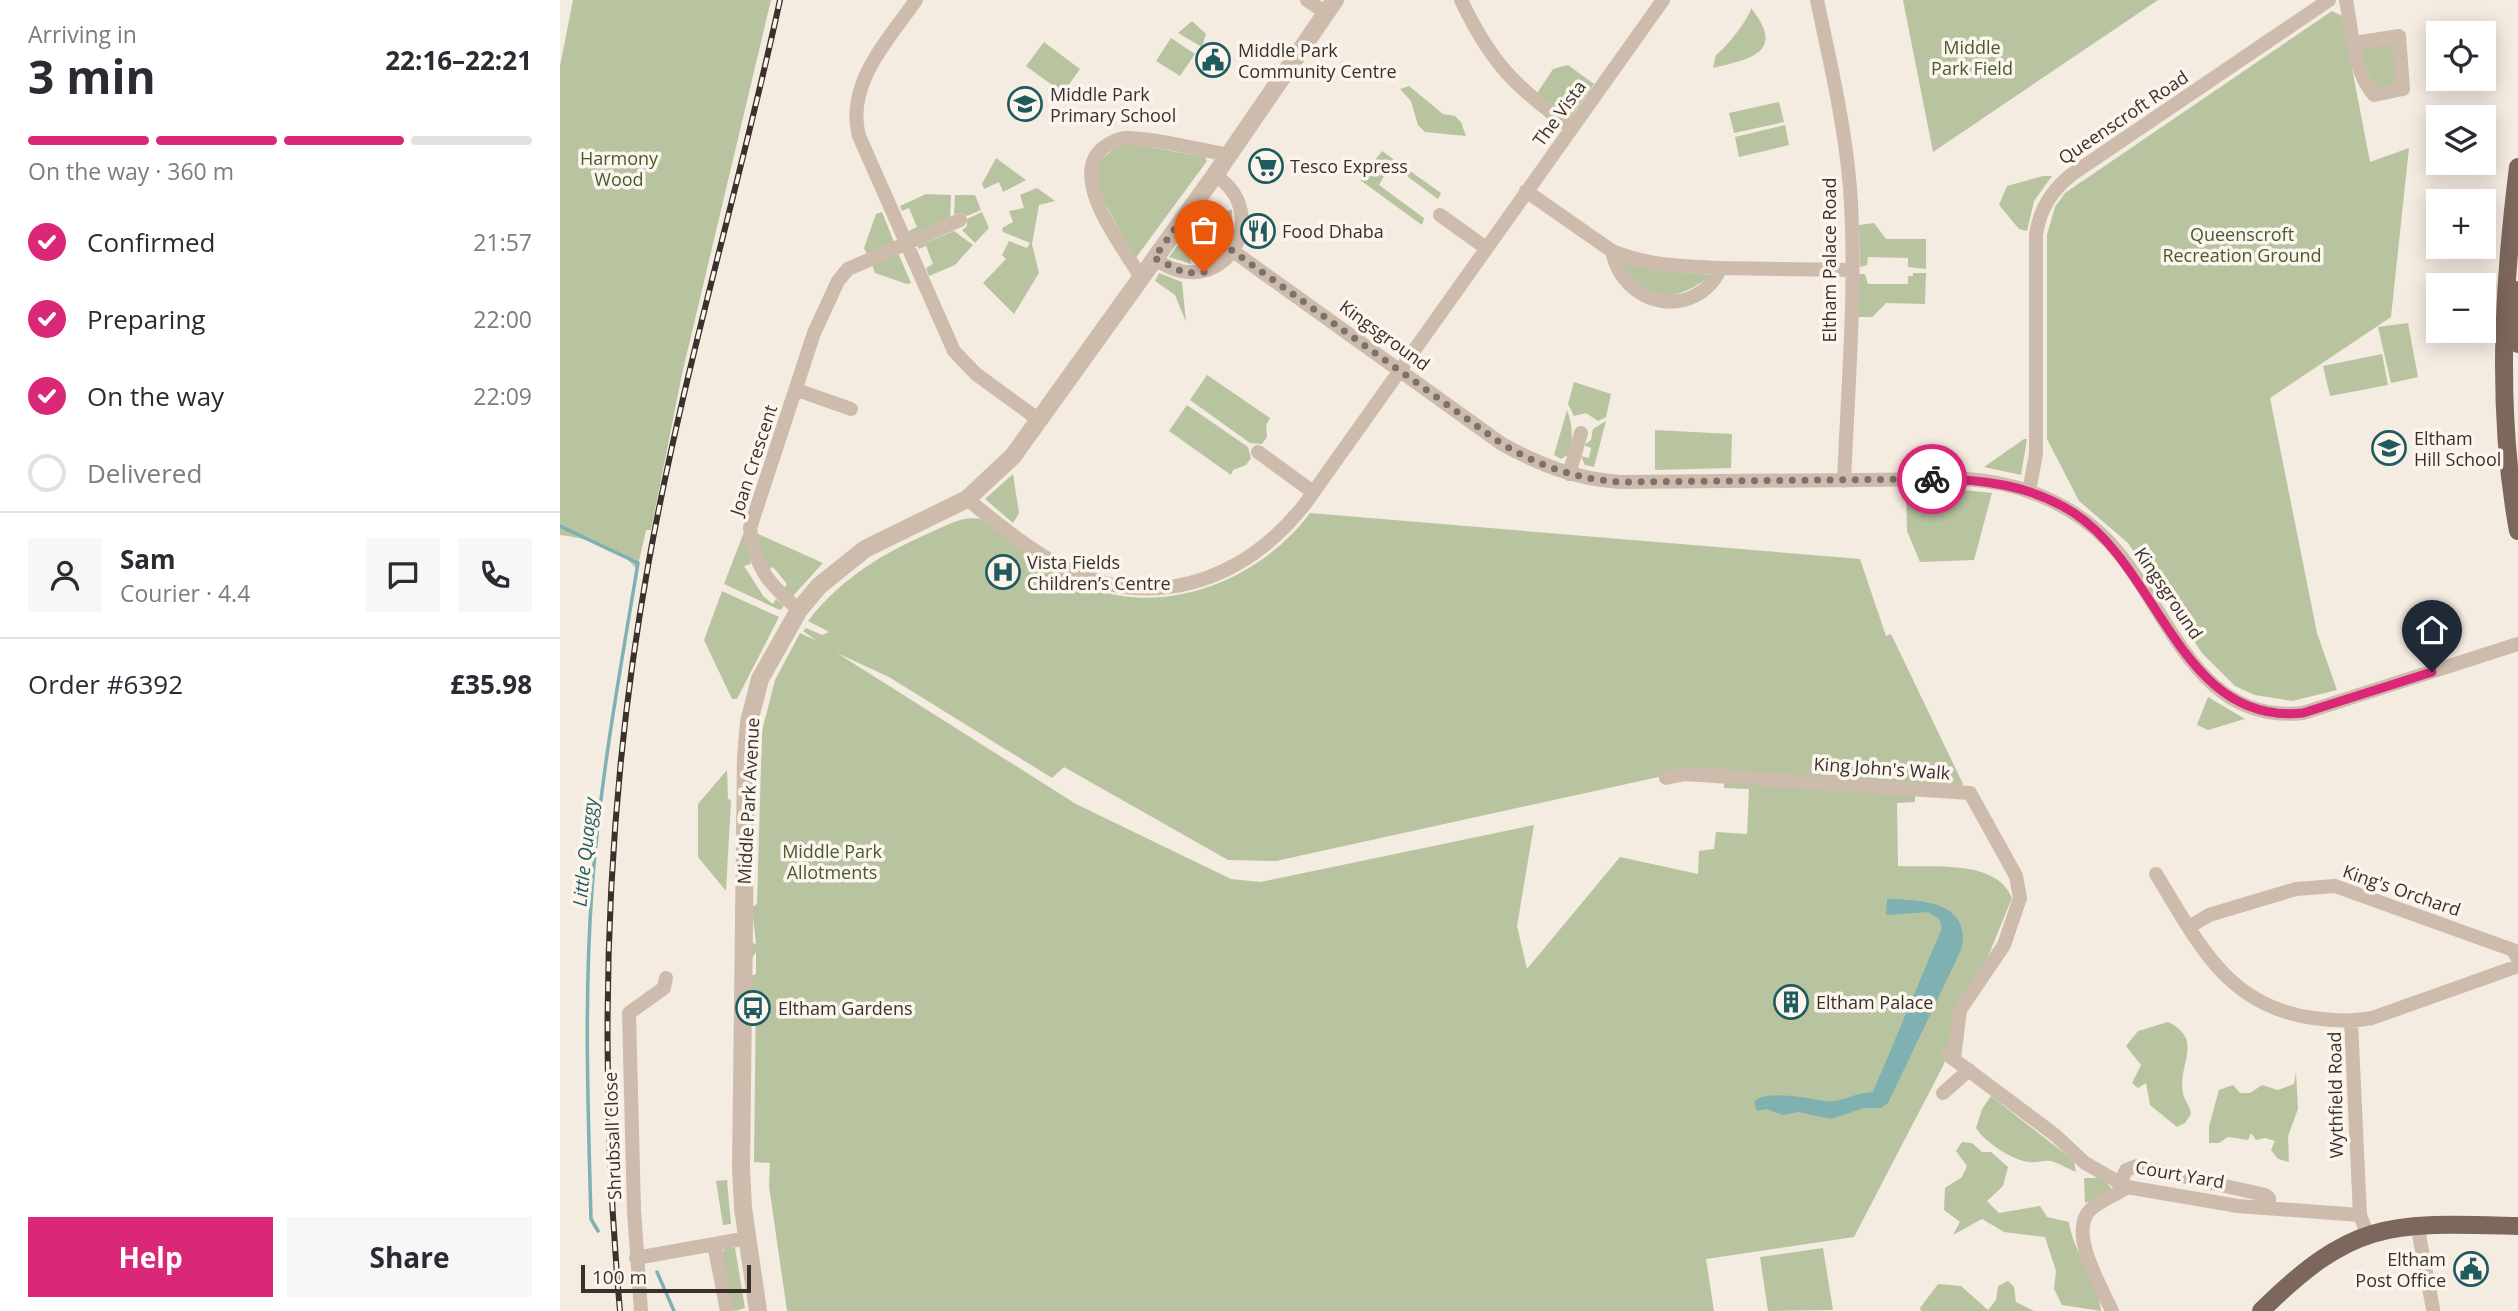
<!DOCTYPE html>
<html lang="en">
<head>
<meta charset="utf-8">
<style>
	body { margin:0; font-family:"Open Sans",sans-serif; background:#f7f7f7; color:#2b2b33; height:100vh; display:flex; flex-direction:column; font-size:26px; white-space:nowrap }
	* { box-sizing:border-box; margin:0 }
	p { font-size:23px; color:#7c7c81 }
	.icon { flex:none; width:38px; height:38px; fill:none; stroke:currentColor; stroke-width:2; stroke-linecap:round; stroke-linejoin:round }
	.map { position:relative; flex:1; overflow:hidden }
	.drawer { display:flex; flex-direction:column; background:#fff; width:560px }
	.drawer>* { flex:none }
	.controls { position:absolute; left:1866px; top:21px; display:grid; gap:14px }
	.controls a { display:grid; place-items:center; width:70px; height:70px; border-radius:0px; background:#fff; box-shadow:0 4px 18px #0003; font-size:35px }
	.scale { position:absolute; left:21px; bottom:18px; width:170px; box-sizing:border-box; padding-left:7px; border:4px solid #3b302b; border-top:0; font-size:19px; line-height:24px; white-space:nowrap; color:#3b302b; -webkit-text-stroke:5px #fbf5ee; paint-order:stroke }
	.pin { position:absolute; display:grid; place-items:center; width:60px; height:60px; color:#fff; margin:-72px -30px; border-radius:50% 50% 50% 0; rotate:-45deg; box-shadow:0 0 7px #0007 }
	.pin .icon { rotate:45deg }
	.courier { position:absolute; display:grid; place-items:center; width:70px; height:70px; margin:-35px; border:5px solid #db2777; border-radius:50%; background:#fff; color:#222; box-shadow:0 2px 9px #0007 }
	.head em { font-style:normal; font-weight:700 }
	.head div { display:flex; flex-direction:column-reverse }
	.head { display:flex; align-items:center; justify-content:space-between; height:119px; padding:0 28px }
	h1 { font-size:46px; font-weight:700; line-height:52px }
	.bar { display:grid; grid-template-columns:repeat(4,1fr); gap:10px 7px; align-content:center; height:84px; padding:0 28px }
	.bar i { height:9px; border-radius:5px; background:#e1e1e2 }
	.bar .current { background:#db2777 }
	.bar p { grid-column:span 4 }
	.line { display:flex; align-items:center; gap:18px; padding:0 28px; border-top:2px solid #e1e1e2 }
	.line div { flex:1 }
	.round { display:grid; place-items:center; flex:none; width:74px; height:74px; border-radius:0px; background:#f7f7f7 }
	ol { padding:0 28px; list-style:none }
	li { display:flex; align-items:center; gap:21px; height:77px }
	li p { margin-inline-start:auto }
	li .icon { padding:7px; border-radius:50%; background:#db2777; color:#fff; stroke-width:4 }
	li:last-child { color:#7c7c81 }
	li i { width:38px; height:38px; border:4px solid #e1e1e2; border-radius:50% }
	.primary-button { display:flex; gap:14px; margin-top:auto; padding:14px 28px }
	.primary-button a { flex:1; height:80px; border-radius:0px; background:#db2777; color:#fff; font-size:28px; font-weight:700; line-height:80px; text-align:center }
	.primary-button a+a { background:#f7f7f7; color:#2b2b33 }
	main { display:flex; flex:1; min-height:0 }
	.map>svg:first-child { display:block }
</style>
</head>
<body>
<main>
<section class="drawer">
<div class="head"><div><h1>3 min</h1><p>Arriving in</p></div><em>22:16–22:21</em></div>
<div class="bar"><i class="current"></i><i class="current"></i><i class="current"></i><i></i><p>On the way · 360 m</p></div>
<ol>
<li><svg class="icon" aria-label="check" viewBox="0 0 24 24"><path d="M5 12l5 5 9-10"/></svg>Confirmed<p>21:57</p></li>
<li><svg class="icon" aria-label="check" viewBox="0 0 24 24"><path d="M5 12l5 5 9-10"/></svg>Preparing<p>22:00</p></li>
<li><svg class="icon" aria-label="check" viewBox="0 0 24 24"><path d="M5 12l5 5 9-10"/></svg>On the way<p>22:09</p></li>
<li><i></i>Delivered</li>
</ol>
<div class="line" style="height:126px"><a class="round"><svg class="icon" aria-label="person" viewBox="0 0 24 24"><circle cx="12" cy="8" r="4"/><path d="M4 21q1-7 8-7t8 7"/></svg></a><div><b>Sam</b><p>Courier · 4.4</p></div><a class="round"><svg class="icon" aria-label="chat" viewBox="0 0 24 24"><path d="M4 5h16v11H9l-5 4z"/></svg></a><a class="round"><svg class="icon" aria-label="phone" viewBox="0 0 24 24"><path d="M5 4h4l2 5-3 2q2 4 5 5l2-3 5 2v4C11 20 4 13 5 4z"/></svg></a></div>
<div class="line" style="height:91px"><div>Order #6392</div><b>£35.98</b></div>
<div class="primary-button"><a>Help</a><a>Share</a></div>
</section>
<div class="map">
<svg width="1958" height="1311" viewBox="0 0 1958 1311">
	<rect width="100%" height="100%" fill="#f4ebe1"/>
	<!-- green -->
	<path fill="#b8c4a0" d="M13 0H211L122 374 91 530H86L77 570C64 549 23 537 0 535V66Z
		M1343 0H1598L1373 152Z
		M1191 8C1227 53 1189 59 1153 68L1156 55C1165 49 1190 18 1191 8Z
		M1772 11 1782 16 1810 162 1849 148 1831 317 1710 398 1757 633 1777 690 1732 701 1695 695 1675 686 1642 653 1568 543 1519 501 1487 439V235L1495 207 1505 193Z
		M632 21 646 34 642 47 618 33Z
		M611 38 635 54 620 76 596 61Z
		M484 42 520 69 503 93 466 66Z
		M1830 43 1837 49 1839 81 1834 88 1817 90 1810 86 1800 51 1806 46Z
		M1008 65 1034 84 1010 118 976 95 993 69Z
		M849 86 883 114 895 116 901 122 906 136 865 132 858 125 851 101 840 89Z
		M1219 102 1224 122 1174 133 1169 113Z
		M1225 125 1229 145 1179 157 1175 137Z
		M558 145H578L645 157 647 161 575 259 536 186 538 163Z
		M822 151 881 193 878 199 832 165 825 174 812 164Z
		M436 158 466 180 443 192 439 182 424 189 422 184Z
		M810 166 824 176 819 185 864 218 862 225 800 180Z
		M1483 176H1492L1474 201 1467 231 1459 229 1439 205 1447 186Z
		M477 188 495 201 479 205 472 244 479 273 454 314 423 283 446 259 442 255 449 241 467 248 470 243 443 232 442 228 453 222 449 211 464 208 460 195Z
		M366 194 391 195 390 222 352 238 349 231 357 227 349 208 342 211 340 206Z
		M395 195H415L421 210 407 216 401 213 394 214Z
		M672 210 671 236 648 219 647 214Z
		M322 212 334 242 307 254 304 248 316 214Z
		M422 212 429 228 415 243 402 230 407 226V219Z
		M1314 223 1326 239H1366V269L1348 267V258L1308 257 1307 265 1300 267 1299 225Z
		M394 231 413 245 395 265 369 276 366 268 373 264 366 246 358 249V246Z
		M629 234 658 255 645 262H635Z
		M625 235 631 264 609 257Z
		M338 253 351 283 347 284 315 273 312 265Z
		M1059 260 1095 270 1151 275C1129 293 1101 306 1075 284 1069 278 1064 267 1059 260Z
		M599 273 622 282 626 322 615 295 595 281Z
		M1353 273H1366L1365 304 1326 303 1312 317H1297L1299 274H1305L1308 284H1348V276H1353Z
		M1848 323 1858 377 1831 383 1818 327Z
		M1822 354 1828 385 1770 396 1763 366Z
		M647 375 710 418 706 426 707 437 702 444 690 443 630 400Z
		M1014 382 1051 394 1046 417 1038 421 1026 413 1014 416 1008 404Z
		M627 405 688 447 691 458 686 465 673 470 671 475 609 431Z
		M1007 410C1013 425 1013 439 1009 454L1001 459 994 455Z
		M1046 421 1034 467 1025 465 1021 456 1029 458 1031 448 1024 445 1031 440 1033 429Z
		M1095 430 1172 434 1171 468 1095 470Z
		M1464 439H1467L1461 475 1424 467Z
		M453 474 459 513 453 523 425 499Z
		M1402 490 1432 493 1414 560 1360 562 1347 531 1346 491Z
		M750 513 1300 559 1326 636 1331 634 1403 784 1398 788 1126 771 716 861 668 860 504 767 492 778 329 677 277 653 516 804 671 879 700 882 974 825 957 926 967 969 1060 857 1138 874 1139 851 1154 849 1156 832 1187 834 1189 789 1164 788V781L1355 792V802L1337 803 1338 866C1373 868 1436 859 1452 898L1383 1066 1294 1237 1146 1259 1154 1311H227L209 1186 210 1163 194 1162 196 993 188 990 190 976 196 974V952L190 960 192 942 196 945 192 907 197 904 202 731 215 680 240 633 257 641 243 631 246 628 262 635 269 632 248 621C282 577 325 552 376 530 392 523 403 516 421 519 438 522 491 570 514 581 596 622 698 583 750 513Z
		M184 532 191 564 184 566 204 597 213 604 216 599 224 606 220 610 164 584Z
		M196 533 263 563 232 597 223 590 227 584 213 567 206 571Z
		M162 591 219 617 177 699H172L144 640Z
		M1648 697 1685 719 1648 730 1637 725Z
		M167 770 168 799 171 800 166 891 138 857V804Z
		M1608 1022C1645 1040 1617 1064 1623 1093 1624 1100 1630 1106 1631 1114L1625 1123 1617 1127 1590 1105 1586 1083 1578 1088 1572 1083 1581 1065 1566 1046 1578 1031Z
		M1736 1072 1738 1109 1728 1136 1729 1162 1718 1159 1711 1150 1715 1141 1705 1138 1696 1140 1691 1133 1688 1140 1668 1137 1659 1143H1649V1126L1659 1090 1673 1085 1680 1093H1690L1702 1085 1718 1090 1734 1084Z
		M1431 1096 1514 1161 1516 1172C1508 1169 1499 1163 1491 1161 1484 1160 1476 1163 1469 1162 1453 1161 1424 1141 1416 1128L1422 1109Z
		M1402 1142 1412 1143 1422 1152H1431L1448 1167 1443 1186 1427 1201 1439 1213 1480 1206 1487 1217 1509 1222C1513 1253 1539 1280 1541 1311L1502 1305 1494 1289 1496 1271 1485 1237 1444 1232 1422 1219 1393 1235 1400 1222 1384 1210 1385 1188 1402 1177 1407 1166 1396 1151Z
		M1524 1178H1542L1551 1188 1550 1193 1525 1203Z
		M167 1180 171 1224 163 1225 156 1181Z
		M165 1248H175L185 1308 176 1311 169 1306 161 1254Z
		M1263 1248 1273 1310 1208 1311 1200 1257Z
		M1448 1281 1454 1287 1456 1302 1474 1311H1361L1360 1308 1378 1284 1401 1286 1428 1310 1436 1300 1438 1286Z"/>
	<!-- water -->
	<path fill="#7fb0b2" d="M1327 899C1359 899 1414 902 1401 950L1328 1103 1321 1108H1304L1271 1119 1238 1112 1223 1115 1206 1109 1197 1111 1194 1102C1204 1089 1249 1098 1264 1101 1280 1104 1295 1092 1313 1092L1382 928 1379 919 1368 912 1326 915Z"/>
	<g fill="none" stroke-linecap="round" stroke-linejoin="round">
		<!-- stream -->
		<path stroke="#7fb0b2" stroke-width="3.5" d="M0 526 78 563C60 671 40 780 32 889 24 999 28 1109 31 1219L38 1231
			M97 1272 114 1311"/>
		<!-- minor -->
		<path stroke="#cdbbac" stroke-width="14" d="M356 0C329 39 285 84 299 136L394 351 416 374 479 420
			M747 0 766 13
			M901 0C931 63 955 87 1012 128
			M1257 0C1270 62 1285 125 1290 188 1297 285 1288 385 1284 481
			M1786 0C1792 31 1793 71 1814 95L1843 89 1839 36 1795 43
			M966 191 1052 251C1088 266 1122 266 1161 268
			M880 215 926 248
			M624 216 942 444C980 465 1016 479 1060 482L1405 479C1459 482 1512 503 1549 542 1609 606 1634 725 1743 713L1958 644
			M1052 251C1063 307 1135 322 1161 268L1291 270
			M594 258C659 307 718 217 655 175
			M581 277C563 247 507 178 543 148 549 143 559 138 567 138 600 139 636 149 668 155
			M237 390 291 409
			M698 452 753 492
			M1009 474 1021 433
			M1469 491 1476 454V234C1480 209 1491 191 1511 175L1769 0
			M407 499C441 526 478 558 518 574 605 610 689 575 745 504L1103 0
			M239 610C209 584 195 569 190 528L254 333 278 281 288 269 400 220
			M1106 778 1125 774 1410 793 1456 876 1460 898 1444 945 1400 1010 1394 1058
			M1596 874C1638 942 1666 1006 1753 1018 1774 1021 1791 1022 1812 1018L1958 966
			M1629 927 1649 915 1736 889 1775 886 1953 950 1958 959
			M1791 1022 1800 1215
			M1388 1055 1495 1135 1525 1163 1567 1187 1678 1206 1800 1215 1807 1233
			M1383 1093 1409 1070
			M1560 1184 1566 1170 1577 1166 1705 1195 1709 1198V1207
			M1857 1224 1873 1309
			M154 1244 167 1311
			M76 1258 188 1238
			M81 1311 74 1210 69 1013 104 988 106 978
			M1552 1311C1541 1286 1508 1233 1530 1210 1539 1201 1556 1195 1567 1187"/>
		<!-- tertiary -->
		<path stroke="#cdbbac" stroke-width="18" d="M198 1311 183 1208 181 1169 186 758 189 722 200 679 239 610 259 586 305 549 407 499 453 456 655 175 775 0"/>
		<!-- primary -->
		<path stroke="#7d675c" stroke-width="18" d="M1958 167C1943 287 1936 411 1958 531
			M1958 290V344
			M1701 1311C1795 1218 1831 1223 1958 1226"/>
		<!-- rail casing -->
		<g stroke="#3b302b" stroke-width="6">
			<path id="rail" d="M60 1311C38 1063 44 811 88 566 122 375 179 189 220 0"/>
		</g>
		<!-- rail -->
		<use href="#rail" stroke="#fbf5ee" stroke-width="3.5" stroke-dasharray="10" stroke-linecap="butt"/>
	</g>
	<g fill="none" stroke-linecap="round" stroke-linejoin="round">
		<!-- done -->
		<path stroke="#7c716b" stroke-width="7" stroke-dasharray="0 12.6" d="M644 272 625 273 594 258 624 216 942 444C980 466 1016 479 1060 482L1372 479"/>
		<!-- route -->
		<path stroke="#db2777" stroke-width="9" d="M1372 479C1423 479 1471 485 1514 513 1600 569 1621 726 1743 713L1872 672"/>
	</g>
	<!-- icons -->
	<defs>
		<g id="civic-ring" transform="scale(1.75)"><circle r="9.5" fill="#fbf5ee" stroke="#1f5a5e" stroke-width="1.5"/><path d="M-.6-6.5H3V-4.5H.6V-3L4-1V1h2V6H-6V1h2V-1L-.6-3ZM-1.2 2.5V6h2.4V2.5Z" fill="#1f5a5e"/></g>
		<g id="school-ring" transform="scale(1.75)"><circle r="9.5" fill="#fbf5ee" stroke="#1f5a5e" stroke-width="1.5"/><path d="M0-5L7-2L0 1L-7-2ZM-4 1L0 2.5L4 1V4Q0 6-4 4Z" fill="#1f5a5e"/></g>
		<g id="supermarket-ring" transform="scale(1.75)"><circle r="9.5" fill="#fbf5ee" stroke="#1f5a5e" stroke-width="1.5"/><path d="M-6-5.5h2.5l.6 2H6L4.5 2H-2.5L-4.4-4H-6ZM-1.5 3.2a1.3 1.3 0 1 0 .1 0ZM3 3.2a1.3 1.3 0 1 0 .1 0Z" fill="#1f5a5e"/></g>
		<g id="restaurant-ring" transform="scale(1.75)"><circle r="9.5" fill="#fbf5ee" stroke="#1f5a5e" stroke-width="1.5"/><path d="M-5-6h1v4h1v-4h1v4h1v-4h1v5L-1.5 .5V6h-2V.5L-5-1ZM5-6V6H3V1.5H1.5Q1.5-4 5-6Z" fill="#1f5a5e"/></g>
		<g id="hospital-ring" transform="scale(1.75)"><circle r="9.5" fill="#fbf5ee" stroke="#1f5a5e" stroke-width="1.5"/><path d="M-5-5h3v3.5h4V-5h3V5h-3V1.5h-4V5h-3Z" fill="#1f5a5e"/></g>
		<g id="building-ring" transform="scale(1.75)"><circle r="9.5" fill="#fbf5ee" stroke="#1f5a5e" stroke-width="1.5"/><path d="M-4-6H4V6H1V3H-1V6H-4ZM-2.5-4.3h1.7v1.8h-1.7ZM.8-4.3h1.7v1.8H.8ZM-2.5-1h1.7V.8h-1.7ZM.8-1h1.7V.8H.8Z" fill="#1f5a5e"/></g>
		<g id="bus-ring" transform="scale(1.75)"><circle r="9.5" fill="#fbf5ee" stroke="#1f5a5e" stroke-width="1.5"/><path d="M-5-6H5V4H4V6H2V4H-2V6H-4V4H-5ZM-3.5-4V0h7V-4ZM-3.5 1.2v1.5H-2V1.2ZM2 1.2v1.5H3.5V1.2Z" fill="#1f5a5e"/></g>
	</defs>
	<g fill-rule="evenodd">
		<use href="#civic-ring" x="653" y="60"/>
		<use href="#school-ring" x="465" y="104"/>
		<use href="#supermarket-ring" x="706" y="166"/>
		<use href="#restaurant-ring" x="698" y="231"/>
		<use href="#school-ring" x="1829" y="448"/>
		<use href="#hospital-ring" x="443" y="572"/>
		<use href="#building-ring" x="1231" y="1002"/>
		<use href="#bus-ring" x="193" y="1008"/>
		<use href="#civic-ring" x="1911" y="1269"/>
	</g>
	<g text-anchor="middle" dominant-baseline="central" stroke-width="7" stroke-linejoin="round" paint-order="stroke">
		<!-- park labels -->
		<g font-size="18" fill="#4a5a2e" stroke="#fbf5ee">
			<text x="1412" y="47">Middle<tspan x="1412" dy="21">Park Field</tspan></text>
			<text x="59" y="158">Harmony<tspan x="59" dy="21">Wood</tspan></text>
			<text x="1682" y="234">Queenscroft<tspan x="1682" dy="21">Recreation Ground</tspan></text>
			<text x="272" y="851">Middle Park<tspan x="272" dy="21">Allotments</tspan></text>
		</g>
		<!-- poi labels -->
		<g font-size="18" fill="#3b302b" stroke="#fbf5ee" text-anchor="start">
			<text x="678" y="50">Middle Park<tspan x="678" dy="21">Community Centre</tspan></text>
			<text x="490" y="94">Middle Park<tspan x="490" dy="21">Primary School</tspan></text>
			<text x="730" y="166">Tesco Express</text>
			<text x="722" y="231">Food Dhaba</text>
			<text x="1854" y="438">Eltham<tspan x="1854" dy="21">Hill School</tspan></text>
			<text x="467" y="562">Vista Fields<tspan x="467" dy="21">Children’s Centre</tspan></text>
			<text x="1256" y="1002">Eltham Palace</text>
			<text x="218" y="1008">Eltham Gardens</text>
			<text x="1886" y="1259" text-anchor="end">Eltham<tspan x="1886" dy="21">Post Office</tspan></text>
		</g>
		<!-- street labels -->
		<g font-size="18" fill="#3b302b" stroke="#fbf5ee">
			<text transform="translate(999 113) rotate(-54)">The Vista</text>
			<text transform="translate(1563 117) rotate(-34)">Queenscroft Road</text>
			<text transform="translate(1269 260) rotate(-90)">Eltham Palace Road</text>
			<text transform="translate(825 335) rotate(36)">Kingsground</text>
			<text transform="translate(193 460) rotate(-72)">Joan Crescent</text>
			<text transform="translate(1609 593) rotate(56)">Kingsground</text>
			<text transform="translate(1322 768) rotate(4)">King John's Walk</text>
			<text transform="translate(188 801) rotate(-87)">Middle Park Avenue</text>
			<text transform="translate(1842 890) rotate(19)">King's Orchard</text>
			<text transform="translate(1775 1095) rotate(-91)">Wythfield Road</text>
			<text transform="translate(52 1136) rotate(-92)">Shrubsall Close</text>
			<text transform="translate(1620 1174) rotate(10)">Court Yard</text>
		</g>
		<!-- water labels -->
		<g font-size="19" font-style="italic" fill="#1f5a5e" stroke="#fbf5ee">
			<text transform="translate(25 852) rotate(-84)">Little Quaggy</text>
		</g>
	</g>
</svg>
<div class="controls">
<a><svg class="icon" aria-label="locate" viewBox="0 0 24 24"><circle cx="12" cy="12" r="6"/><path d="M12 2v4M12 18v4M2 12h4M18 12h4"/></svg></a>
<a><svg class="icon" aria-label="layers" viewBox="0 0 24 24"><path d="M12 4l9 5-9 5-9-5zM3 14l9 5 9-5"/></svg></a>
<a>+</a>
<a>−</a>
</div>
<div class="scale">100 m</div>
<div class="pin" style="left:644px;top:272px;background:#ea580c"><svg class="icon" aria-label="bag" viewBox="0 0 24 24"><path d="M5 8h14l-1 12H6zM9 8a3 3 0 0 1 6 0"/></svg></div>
<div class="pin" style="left:1872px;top:672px;background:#1f2937"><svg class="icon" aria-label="home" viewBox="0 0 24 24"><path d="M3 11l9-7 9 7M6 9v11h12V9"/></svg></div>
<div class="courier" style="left:1372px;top:479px"><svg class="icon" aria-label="bike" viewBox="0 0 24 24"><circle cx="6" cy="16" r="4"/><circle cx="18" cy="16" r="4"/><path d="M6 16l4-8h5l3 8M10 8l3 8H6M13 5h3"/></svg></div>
</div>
</main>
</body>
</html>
